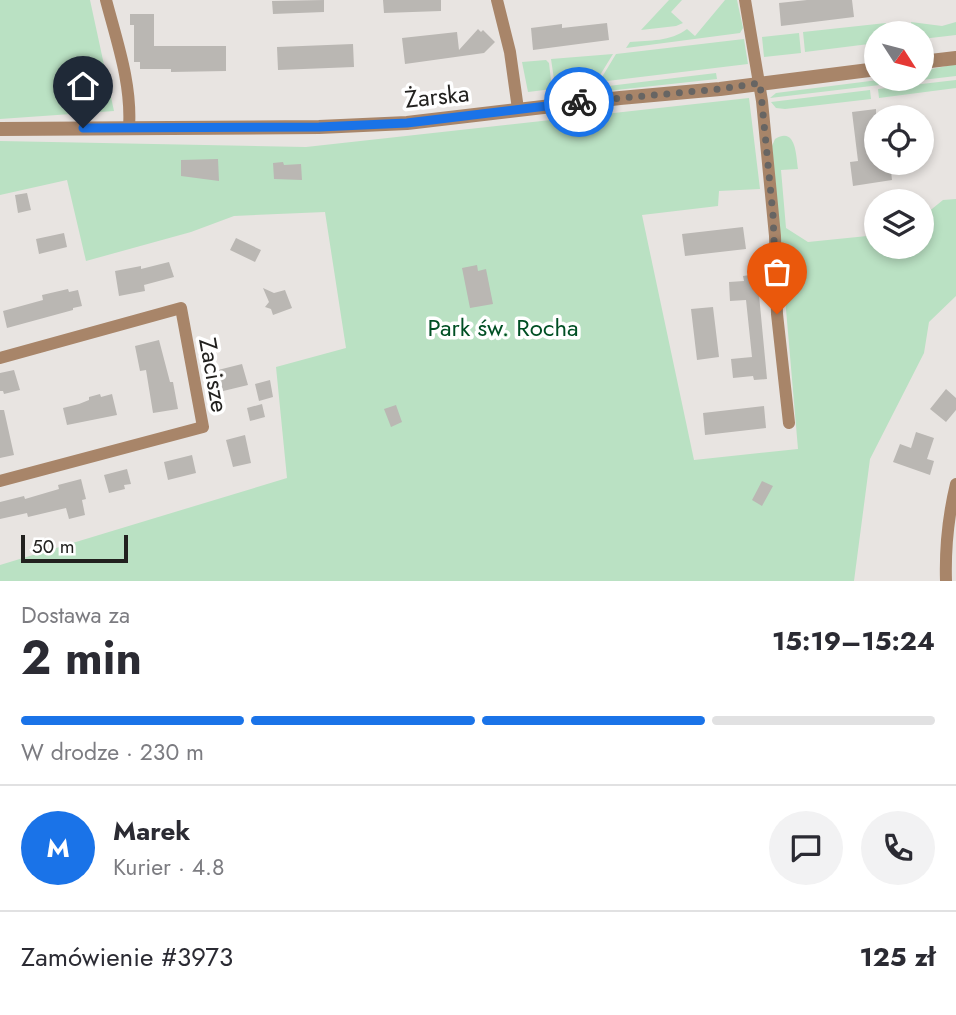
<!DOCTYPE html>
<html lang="pl">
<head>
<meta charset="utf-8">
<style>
	body { margin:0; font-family:Jost,sans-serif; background:#f2f2f3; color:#2b2b33; height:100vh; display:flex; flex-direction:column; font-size:26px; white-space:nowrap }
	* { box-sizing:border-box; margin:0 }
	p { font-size:23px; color:#7c7c81 }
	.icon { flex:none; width:38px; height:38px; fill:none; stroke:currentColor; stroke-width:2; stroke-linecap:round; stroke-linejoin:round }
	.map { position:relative; height:581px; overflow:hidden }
	.side { display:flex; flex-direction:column; background:#fff; flex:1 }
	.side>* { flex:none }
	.needle { width:46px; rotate:126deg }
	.fabs { position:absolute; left:864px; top:21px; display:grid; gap:14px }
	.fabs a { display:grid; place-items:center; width:70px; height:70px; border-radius:50%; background:#fff; box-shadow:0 4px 10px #0003; font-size:35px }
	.scale { position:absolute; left:21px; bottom:18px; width:107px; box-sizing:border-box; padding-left:7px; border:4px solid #22211f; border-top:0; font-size:19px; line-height:24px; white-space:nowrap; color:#22211f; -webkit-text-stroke:5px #fff; paint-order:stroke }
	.pin { position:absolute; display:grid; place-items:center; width:60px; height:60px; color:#fff; margin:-72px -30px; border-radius:50% 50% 50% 0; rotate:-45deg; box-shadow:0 0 7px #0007 }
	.pin .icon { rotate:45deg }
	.courier { position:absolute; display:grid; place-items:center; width:70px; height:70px; margin:-35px; border:5px solid #1a73e8; border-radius:50%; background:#fff; color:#222; box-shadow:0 2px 9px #0007 }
	.headline em { font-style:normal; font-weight:700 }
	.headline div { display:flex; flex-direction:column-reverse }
	.headline { display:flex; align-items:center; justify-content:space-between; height:119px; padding:0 21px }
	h1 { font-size:46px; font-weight:700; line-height:52px }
	.bar { display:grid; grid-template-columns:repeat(4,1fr); gap:10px 7px; align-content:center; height:84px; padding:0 21px }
	.bar i { height:9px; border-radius:5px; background:#e1e1e2 }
	.bar .on { background:#1a73e8 }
	.bar p { grid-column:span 4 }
	.line { display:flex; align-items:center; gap:18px; padding:0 21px; border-top:2px solid #e1e1e2 }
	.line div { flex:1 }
	.round { display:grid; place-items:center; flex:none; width:74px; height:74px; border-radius:37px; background:#f2f2f3 }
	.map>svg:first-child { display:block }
</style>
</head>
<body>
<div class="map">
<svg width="956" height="581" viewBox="0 0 956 581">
	<rect width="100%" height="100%" fill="#e8e4e1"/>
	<!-- green -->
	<path fill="#bae1c3" d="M0 0H90L114 111 0 119Z
		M669 0H682L671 12 683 23 676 26 641 30Z
		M725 0H737L743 28 740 33 626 48 630 42C650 40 670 42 687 29L695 36Z
		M911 22 942 26 956 22V35L922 39V33H912Z
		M886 23 887 33H877V43L805 52 803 32Z
		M799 33 801 53 764 57 762 37Z
		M744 39 748 64 599 82 616 54Z
		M613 54 597 80 555 86 551 59Z
		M546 60 549 63 552 89 528 92 522 62Z
		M956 64V76L770 98 776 93 886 79H922V71Z
		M716 73 717 79 607 91 600 87Z
		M956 80V88L879 98 878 89Z
		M870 90 871 99 785 109 776 108 771 102Z
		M749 98 760 189 719 191 718 206 642 215 694 460 798 449 772 146 775 139C796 126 796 155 798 169L781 170 786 228 808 242 877 235V247H922V217L943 200 956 199V296L929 322 924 353 870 459 854 581H0V565L287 478 276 367 346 348 325 212 234 216 191 232 86 261 67 180 0 195V141L306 147Z"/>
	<!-- building -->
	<path fill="#bab7b3" d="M324 0V12L273 14 272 1Z
		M383 0H441V11L384 13Z
		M807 0H852L854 17 781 26 779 3Z
		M130 14H154V46H226V71L171 72V69H140V62H134V25H130Z
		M607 23 609 40 533 50 531 28 562 24V28Z
		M478 29 481 32 483 30 495 42 484 53 405 64 402 38 457 32 459 50Z
		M353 44 354 67 278 70 277 47Z
		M876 109 877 163H890L892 180 853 186 850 162 858 161 852 112Z
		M218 159 219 181 181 176V160Z
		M283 162 284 165 301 164 302 180 274 179 273 163Z
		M27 193 31 210 18 213 15 195Z
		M743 227 746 249 685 256 682 234Z
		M64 233 67 247 39 254 36 239Z
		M236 238 261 250 255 262 230 250Z
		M169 262 174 277 144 285 145 291 119 296 115 271 141 266V269Z
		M477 265 478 271 486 269 493 304 470 308 462 268Z
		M757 274 767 379 754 380 753 376 733 378 731 359 752 357 746 300 730 301 729 282 744 281 743 276Z
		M263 288 274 293 285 290 292 308 273 315 271 309 265 307 269 302Z
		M68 289 69 292 78 290 82 306 73 308V310L7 328 3 311 43 300 42 295Z
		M713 307 719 357 697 360 691 309Z
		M159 340 170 382H173L178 409 153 413 146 370 140 371 135 346Z
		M242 364 248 385 215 393 210 372Z
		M14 370 20 390 4 394 3 391H0V373Z
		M270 380 273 397 259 401 255 384Z
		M946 389 956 398V410L946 422 930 409Z
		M100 394 101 397 112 394 117 415 67 425 63 408 79 404 89 400V397Z
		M262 404 265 417 250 421 247 408Z
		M396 405 402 422 391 427 384 409Z
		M764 406 766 428 705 435 703 413Z
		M0 410H4L14 455 0 458Z
		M916 432 934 438 927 459 934 461 930 475 893 462 900 444 911 448Z
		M245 435 251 463 233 467 226 440Z
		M192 455 196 473 168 480 164 462Z
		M127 469 131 484 124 485 125 489 109 493 104 475Z
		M81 479 86 499 82 500 85 515 69 519 66 508 28 517 27 513 0 519V502L24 496 25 499 59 489 58 485Z
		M762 481 773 486 762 506 752 500Z"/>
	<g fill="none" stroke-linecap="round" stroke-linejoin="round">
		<!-- minor -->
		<path stroke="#a88569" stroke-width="12" d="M106 0C117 42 132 84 129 128
			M497 0 510 52 518 109
			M745 0 762 101 775 236 777 314 789 423
			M0 358 181 308 203 427 0 481
			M946 581C945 548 948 517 956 484"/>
		<!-- tertiary -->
		<path stroke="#a88569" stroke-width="14" d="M922 62 956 58
			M0 129 319 127 407 123 620 98 720 89 877 69"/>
	</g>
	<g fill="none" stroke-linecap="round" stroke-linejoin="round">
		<!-- done -->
		<path stroke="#676563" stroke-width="7" stroke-dasharray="0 12.6" d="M579 102 720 89 760 83 773 215 777 314"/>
		<!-- route -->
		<path stroke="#1a73e8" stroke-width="9" d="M83 128 319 127 407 123 579 102"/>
	</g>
	<g text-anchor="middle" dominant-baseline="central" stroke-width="7" stroke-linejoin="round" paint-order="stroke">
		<!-- street labels -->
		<g font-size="24" fill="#22211f" stroke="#fff">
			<text transform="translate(437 96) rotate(-6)">Żarska</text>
			<text transform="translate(214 375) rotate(80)">Zacisze</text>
		</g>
		<!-- park labels -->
		<g font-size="24" fill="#004f24" stroke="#fff">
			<text x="503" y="327">Park św. Rocha</text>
		</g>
	</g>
</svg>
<div class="fabs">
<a><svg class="needle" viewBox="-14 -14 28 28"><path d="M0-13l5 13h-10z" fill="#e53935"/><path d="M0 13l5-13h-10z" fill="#7c7c81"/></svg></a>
<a><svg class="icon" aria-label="locate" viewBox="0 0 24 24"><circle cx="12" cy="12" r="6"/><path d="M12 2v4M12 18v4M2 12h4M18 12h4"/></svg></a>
<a><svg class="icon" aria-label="layers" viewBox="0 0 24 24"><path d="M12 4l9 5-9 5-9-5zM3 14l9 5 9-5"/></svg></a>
</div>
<div class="scale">50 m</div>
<div class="pin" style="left:777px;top:314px;background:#ea580c"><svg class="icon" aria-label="bag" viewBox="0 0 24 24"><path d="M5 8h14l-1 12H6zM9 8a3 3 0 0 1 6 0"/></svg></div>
<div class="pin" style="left:83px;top:128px;background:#1f2937"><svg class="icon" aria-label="home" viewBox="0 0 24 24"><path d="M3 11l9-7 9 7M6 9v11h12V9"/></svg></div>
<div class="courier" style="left:579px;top:102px"><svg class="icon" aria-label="bike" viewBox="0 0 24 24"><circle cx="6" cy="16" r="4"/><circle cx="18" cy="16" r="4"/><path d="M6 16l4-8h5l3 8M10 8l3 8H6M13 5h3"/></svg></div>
</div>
<section class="side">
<div class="headline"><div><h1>2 min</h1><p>Dostawa za</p></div><em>15:19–15:24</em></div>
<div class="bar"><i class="on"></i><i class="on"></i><i class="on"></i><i></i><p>W drodze · 230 m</p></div>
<div class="line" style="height:126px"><b class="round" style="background:#1a73e8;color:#fff">M</b><div><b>Marek</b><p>Kurier · 4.8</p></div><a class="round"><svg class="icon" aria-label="chat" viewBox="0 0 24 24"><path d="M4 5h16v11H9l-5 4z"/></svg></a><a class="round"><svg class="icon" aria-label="phone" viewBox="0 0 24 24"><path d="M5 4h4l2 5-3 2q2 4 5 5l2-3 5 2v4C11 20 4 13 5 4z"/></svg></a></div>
<div class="line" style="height:91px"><div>Zamówienie #3973</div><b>125 zł</b></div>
</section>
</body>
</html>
